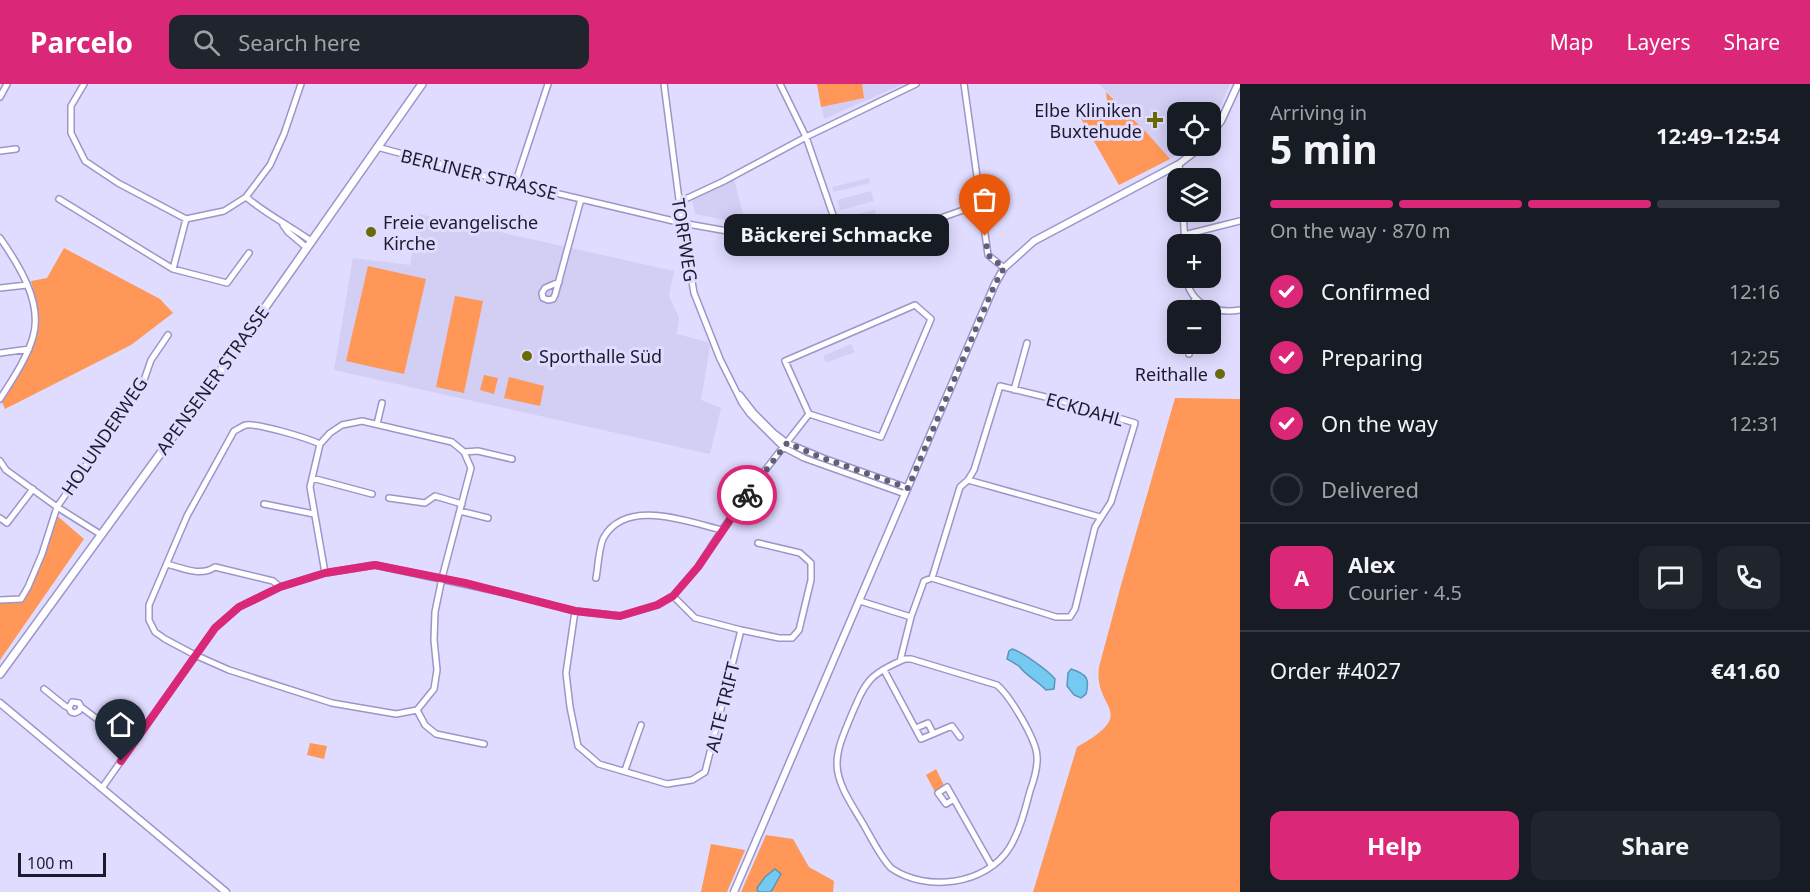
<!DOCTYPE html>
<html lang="en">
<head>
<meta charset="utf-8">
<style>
	body { margin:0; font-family:"Noto Sans",sans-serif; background:#20242c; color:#f1f3f6; height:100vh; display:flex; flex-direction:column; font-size:22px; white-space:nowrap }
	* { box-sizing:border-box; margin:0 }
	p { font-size:20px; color:#9ea1a6 }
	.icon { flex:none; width:33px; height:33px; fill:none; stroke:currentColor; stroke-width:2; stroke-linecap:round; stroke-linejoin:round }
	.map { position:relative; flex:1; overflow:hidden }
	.sheet { display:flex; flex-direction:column; background:#171b24; width:570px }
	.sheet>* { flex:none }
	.controls { position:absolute; left:1167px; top:18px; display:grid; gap:12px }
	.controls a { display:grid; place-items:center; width:54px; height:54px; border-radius:12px; background:#171b24; box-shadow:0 3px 15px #0003; font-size:30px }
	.scale { position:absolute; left:18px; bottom:15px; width:88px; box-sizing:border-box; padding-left:6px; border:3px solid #1d1a2e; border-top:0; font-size:16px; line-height:21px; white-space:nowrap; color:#1d1a2e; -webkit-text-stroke:4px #e0dcff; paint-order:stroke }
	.pin { position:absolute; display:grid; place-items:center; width:51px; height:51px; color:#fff; margin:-62px -26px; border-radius:50% 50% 50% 0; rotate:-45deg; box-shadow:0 0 6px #0007 }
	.pin .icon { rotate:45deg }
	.courier { position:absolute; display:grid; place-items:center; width:60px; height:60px; margin:-30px; border:4px solid #db2777; border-radius:50%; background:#fff; color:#222; box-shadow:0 2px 8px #0007 }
	.bubble { position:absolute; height:42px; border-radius:12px; background:#171b24; box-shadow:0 3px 15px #0003; font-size:20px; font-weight:700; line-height:42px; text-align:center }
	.headline em { font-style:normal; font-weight:700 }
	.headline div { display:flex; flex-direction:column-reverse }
	.headline { display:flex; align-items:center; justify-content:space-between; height:102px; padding:0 30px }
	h1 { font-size:39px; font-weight:700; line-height:45px }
	.bar { display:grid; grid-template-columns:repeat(4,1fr); gap:9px 6px; align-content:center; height:72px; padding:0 30px }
	.bar i { height:8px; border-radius:4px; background:#363941 }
	.bar .on { background:#db2777 }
	.bar p { grid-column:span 4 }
	.line { display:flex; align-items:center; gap:15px; padding:0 30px; border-top:2px solid #363941 }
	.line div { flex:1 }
	.round { display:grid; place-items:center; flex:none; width:63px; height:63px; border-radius:12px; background:#20242c }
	ol { padding:0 30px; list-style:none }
	li { display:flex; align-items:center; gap:18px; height:66px }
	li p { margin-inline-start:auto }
	li .icon { padding:6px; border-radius:50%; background:#db2777; color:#fff; stroke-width:4 }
	li:last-child { color:#9ea1a6 }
	li i { width:33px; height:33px; border:3px solid #363941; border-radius:50% }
	.primary-button { display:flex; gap:12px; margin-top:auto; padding:12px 30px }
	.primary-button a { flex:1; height:69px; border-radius:12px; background:#db2777; color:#fff; font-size:24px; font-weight:700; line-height:69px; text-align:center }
	.primary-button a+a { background:#20242c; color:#f1f3f6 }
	header { display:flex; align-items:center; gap:36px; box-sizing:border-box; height:84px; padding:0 30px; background:#db2777; color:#fff }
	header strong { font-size:28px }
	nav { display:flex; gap:33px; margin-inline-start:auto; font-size:21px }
	.search { width:420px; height:54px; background:#20242c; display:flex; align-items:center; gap:15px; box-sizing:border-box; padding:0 21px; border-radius:12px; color:#9ea1a6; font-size:22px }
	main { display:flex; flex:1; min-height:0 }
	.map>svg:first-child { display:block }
</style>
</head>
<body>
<header>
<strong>Parcelo</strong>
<div class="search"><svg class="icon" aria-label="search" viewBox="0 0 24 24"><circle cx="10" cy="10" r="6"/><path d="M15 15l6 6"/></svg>Search here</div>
<nav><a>Map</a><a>Layers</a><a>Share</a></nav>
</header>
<main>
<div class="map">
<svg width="1240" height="808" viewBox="0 0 1240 808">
	<rect width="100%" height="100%" fill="#e0dcff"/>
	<!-- built -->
	<path fill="#d2cef4" d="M817 0H903L824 35Z
		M1099 0H1230L1211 43 1210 28H1178V62H1192L1170 75 1147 49Z
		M869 94 870 99 833 108 832 103Z
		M734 95 744 134 730 137 695 130 692 115Z
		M871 107 874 117 840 126 837 116Z
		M875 126 877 136 847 143 844 133Z
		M419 130 674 187 669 212 679 234 677 250 707 258 710 262 701 316 721 324 710 370 334 286 353 174 410 181Z
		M879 141 880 147 858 153 856 147Z
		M851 260 855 268 826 279 823 272Z"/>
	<!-- green -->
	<path fill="#fe9757" d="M817 0H862L864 14 821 23Z
		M1106 8 1147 49 1170 75 1119 101 1080 33 1108 25Z
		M64 164 160 215 173 229 131 261 5 325 2 318C17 293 40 264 38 233 38 221 34 209 31 197L47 194Z
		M368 182 426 195 404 290 346 277Z
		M455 212 483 217 464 309 436 303Z
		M484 291 498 294 494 310 480 306Z
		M509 293 544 302 540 322 504 314Z
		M1175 314 1240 315V808H1033L1077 663C1141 627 1093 626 1099 583L1121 501Z
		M55 430 84 455 0 576V516L21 515 28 503Z
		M310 659 327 662 324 675 307 671Z
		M936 685 945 703 935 708 926 691Z
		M766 751 793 755 809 783 834 797 833 808H741Z
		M711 760 745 766 727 808H701Z"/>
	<!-- water -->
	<path fill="#75caf2" stroke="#5b95b7" stroke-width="1.5" d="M1012 565C1021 567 1050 588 1055 595L1054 605 1046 606C1038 597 1026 592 1019 582L1007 575 1009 567Z
		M1071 585C1087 590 1090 595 1086 610L1081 614 1074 611 1067 602 1068 589Z
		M775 785 781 790 772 806 770 808H758L757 804 765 793Z"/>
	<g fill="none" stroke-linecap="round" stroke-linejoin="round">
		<!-- minor casing -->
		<g stroke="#9c95ca" stroke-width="8">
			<path id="minor" d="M84 0 71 22V49L85 77 118 99 186 135 224 127 246 113C266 130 290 142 311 157
				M664 0 682 139 694 209 720 275 742 319 750 330 783 363 804 374 905 410
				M780 0 806 53 842 157
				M964 0 988 171 1004 184
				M0 13 7 0
				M377 63 492 94 682 139 789 158 842 157 896 150 980 120
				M0 67 16 65
				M1179 80 1180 94
				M515 100 548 0
				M246 113 270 81 284 50 301 0
				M59 115 173 185 186 135
				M679 118 724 97 806 53 916 0
				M1183 128 1185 160
				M283 141 288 148 307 164
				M1184 151 1240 137
				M0 154C19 181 43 219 33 253 26 276 12 296 0 315
				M173 185 227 199 249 169
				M1186 194C1191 221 1215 230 1240 226
				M559 198 545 204 542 209 543 214 548 216 553 215 555 211 581 115
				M0 204 27 201
				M1188 226 1195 215
				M1189 260V270
				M0 269 29 265
				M1014 306 1027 259
				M740 311 754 329 774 349 787 359 823 374 908 404
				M377 340 382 319
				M320 360C307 354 258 339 246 341 242 342 237 346 234 347L187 432 149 521V536L155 548 165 555 195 571 229 586 332 619 396 630 417 626 434 605 437 586 434 556 435 528 442 494 471 384 464 368 452 358 362 337 342 341 330 349 320 360 310 403 325 489
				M464 368 478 367 512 375
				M0 377 6 386 57 423 100 450
				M312 394 372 410
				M968 396 1100 433
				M389 414 425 419 435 412 462 420
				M264 420 314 430
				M460 427 488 434
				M0 434 7 439 33 405
				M167 480C182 484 201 493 215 483L273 497 280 503
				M596 494C598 484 599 461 604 453 627 414 688 438 722 446
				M673 512 695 534 741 546 779 554H792L799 546 811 496V479L800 469 758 459
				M0 516 21 515 28 503 42 470 57 423 143 299 151 276 168 251
				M860 517 911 533 900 577
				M575 527 566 589 570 623 578 662 599 680 667 700 692 696 705 688 741 546
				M911 533 924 497 932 494 960 403 968 396 974 386 1000 302 1062 317 1135 339 1111 418 1095 443 1075 525 1070 533H1056L932 494
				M905 575H911L997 601C1010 612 1036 655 1037 672 1038 684 1034 696 1030 707 1025 726 1020 746 1010 763 986 802 925 808 891 784 879 771 871 753 862 738 852 721 837 700 837 680 837 663 845 647 851 632 866 597 869 590 905 575Z
				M884 586 921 655 952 642 960 653
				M44 605 65 622 69 624
				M81 623 79 627 75 629 71 628 69 624 72 618 79 619 81 623 132 661
				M417 626 425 641 436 650 484 660
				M916 644 928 639 933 649
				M625 686 641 641
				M102 704 215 544 239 523 280 503 325 489 375 481 510 510 575 527 620 532 658 521 673 512 698 483 722 446 759 394 809 330 881 353 931 235 915 221 785 277 809 330
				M954 715 946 720 938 709 947 703 990 779 992 782"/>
		</g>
		<!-- tertiary casing -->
		<g stroke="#9c95ca" stroke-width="9">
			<path id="tertiary" d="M1210 51 1221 37 1238 0
				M0 619 226 808
				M734 808 995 200 1004 184 1034 157 1179 80 1202 62"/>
		</g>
		<!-- secondary casing -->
		<g stroke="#9c95ca" stroke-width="10">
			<path id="secondary" d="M0 590 224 282 422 0"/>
		</g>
		<!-- minor -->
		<use href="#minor" stroke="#fff" stroke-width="5"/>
		<!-- tertiary -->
		<use href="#tertiary" stroke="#fff" stroke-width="6"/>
		<!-- secondary -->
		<use href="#secondary" stroke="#fff" stroke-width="7"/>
	</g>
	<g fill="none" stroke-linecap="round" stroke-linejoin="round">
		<!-- done -->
		<path stroke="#615e77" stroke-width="6" stroke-dasharray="0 10.8" d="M747 411 787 359 823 374 908 404 995 200 1004 184 988 171 985 152"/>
		<!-- route -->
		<path stroke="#db2777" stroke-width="8" d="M121 677 215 544 239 523 280 503 325 489 375 481 465 499 575 527 620 532 657 521 673 512 698 483 747 411"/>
	</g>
	<!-- markers -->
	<g fill="#696a08" stroke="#e0dcff" stroke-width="2">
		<path d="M1152 27h6v6h6v6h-6v6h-6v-6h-6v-6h6z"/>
		<circle cx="371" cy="148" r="6"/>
		<circle cx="527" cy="272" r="6"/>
		<circle cx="1220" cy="290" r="6"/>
	</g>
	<g text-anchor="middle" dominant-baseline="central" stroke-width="6" stroke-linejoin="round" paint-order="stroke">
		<!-- poi labels -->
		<g font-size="18" fill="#1d1a2e" stroke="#e0dcff" text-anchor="end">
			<text x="1142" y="26">Elbe Kliniken<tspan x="1142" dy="21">Buxtehude</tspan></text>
			<text x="383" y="138" text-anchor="start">Freie evangelische<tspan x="383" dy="21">Kirche</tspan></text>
			<text x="539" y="272" text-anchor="start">Sporthalle Süd</text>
			<text x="1208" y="290">Reithalle</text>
		</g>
		<!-- street labels -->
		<g font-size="18" fill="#1d1a2e" stroke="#e0dcff">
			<text transform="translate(479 90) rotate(14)">BERLINER STRASSE</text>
			<text transform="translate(685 156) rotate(81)">TORFWEG</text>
			<text transform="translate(212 296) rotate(-54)">APENSENER STRASSE</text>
			<text transform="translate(1085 325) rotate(16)">ECKDAHL</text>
			<text transform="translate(104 352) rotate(-56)">HOLUNDERWEG</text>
			<text transform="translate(722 623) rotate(-76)">ALTE TRIFT</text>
		</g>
	</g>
</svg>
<div class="controls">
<a><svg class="icon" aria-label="locate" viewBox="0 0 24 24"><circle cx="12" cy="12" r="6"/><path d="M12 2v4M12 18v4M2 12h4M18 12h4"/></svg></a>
<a><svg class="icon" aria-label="layers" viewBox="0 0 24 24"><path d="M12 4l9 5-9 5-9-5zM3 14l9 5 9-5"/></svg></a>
<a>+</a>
<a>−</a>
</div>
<div class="scale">100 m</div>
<div class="pin" style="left:985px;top:152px;background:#ea580c"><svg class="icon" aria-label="bag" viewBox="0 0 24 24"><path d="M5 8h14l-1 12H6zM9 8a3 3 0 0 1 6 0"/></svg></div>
<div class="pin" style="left:121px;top:677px;background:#1f2937"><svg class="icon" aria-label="home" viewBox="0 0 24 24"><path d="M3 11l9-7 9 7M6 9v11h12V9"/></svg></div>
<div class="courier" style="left:747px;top:411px"><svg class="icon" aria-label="bike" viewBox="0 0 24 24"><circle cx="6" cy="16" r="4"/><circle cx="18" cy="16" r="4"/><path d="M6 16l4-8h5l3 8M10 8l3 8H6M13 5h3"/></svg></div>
<div class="bubble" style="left:724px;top:130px;width:225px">Bäckerei Schmacke</div>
</div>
<section class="sheet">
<div class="headline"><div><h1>5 min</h1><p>Arriving in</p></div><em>12:49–12:54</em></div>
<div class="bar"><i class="on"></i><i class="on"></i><i class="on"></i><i></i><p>On the way · 870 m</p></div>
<ol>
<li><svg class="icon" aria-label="check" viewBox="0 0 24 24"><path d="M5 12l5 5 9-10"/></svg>Confirmed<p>12:16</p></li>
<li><svg class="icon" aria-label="check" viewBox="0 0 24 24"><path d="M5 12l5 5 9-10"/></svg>Preparing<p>12:25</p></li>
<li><svg class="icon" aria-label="check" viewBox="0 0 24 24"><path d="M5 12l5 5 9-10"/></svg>On the way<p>12:31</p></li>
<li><i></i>Delivered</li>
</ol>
<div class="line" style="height:108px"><b class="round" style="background:#db2777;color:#fff">A</b><div><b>Alex</b><p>Courier · 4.5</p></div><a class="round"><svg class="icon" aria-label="chat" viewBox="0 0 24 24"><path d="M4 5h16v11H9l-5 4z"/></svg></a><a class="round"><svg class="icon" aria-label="phone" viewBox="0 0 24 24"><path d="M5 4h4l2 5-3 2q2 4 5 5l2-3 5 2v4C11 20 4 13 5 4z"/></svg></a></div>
<div class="line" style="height:78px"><div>Order #4027</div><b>€41.60</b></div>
<div class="primary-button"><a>Help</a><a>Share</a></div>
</section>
</main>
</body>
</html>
